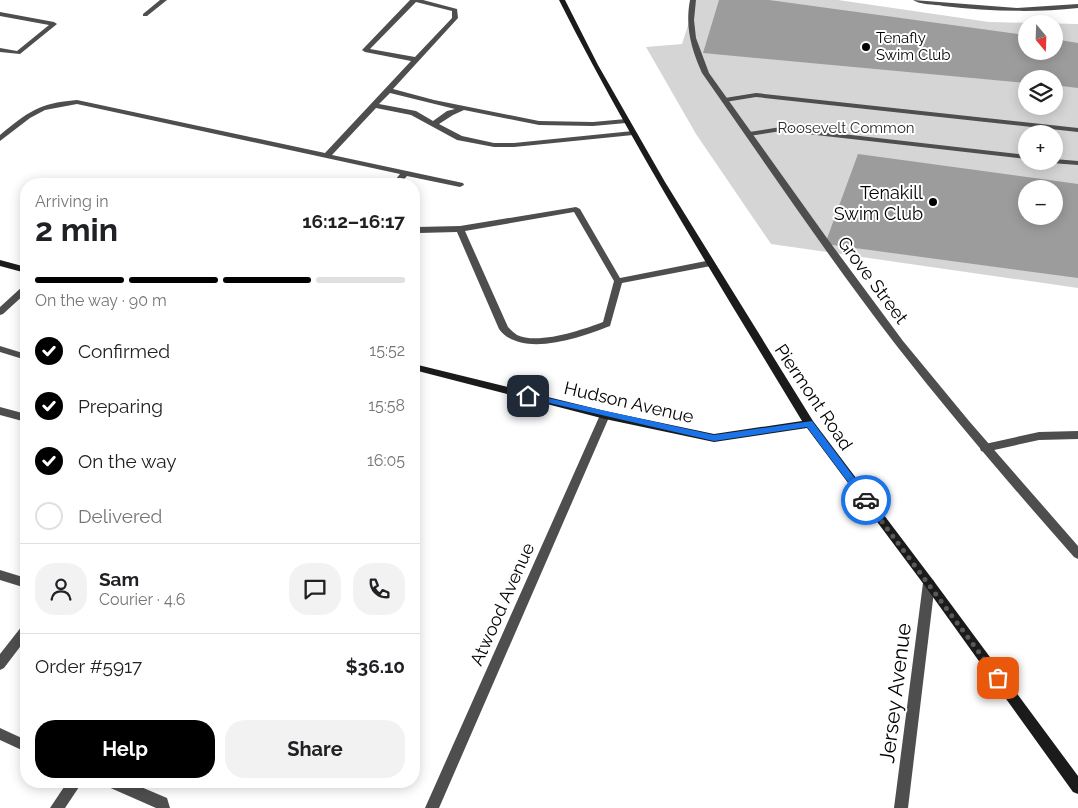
<!DOCTYPE html>
<html lang="en">
<head>
<meta charset="utf-8">
<style>
	body { margin:0; font-family:Raleway,sans-serif; background:#f2f2f2; color:#202124; height:100vh; display:flex; flex-direction:column; font-size:19px; white-space:nowrap }
	* { box-sizing:border-box; margin:0 }
	p { font-size:16px; color:#757577 }
	.icon { flex:none; width:28px; height:28px; fill:none; stroke:currentColor; stroke-width:2; stroke-linecap:round; stroke-linejoin:round }
	.map { position:relative; flex:1; overflow:hidden }
	.details { position:absolute; left:20px; top:178px; width:400px; height:610px; display:flex; flex-direction:column; background:#fff; border-radius:20px; box-shadow:0 2px 12px #0003 }
	.details>* { flex:none }
	.needle { width:32px; rotate:161deg }
	.buttons { position:absolute; left:1018px; top:15px; display:grid; gap:10px }
	.buttons a { display:grid; place-items:center; width:45px; height:45px; border-radius:50%; background:#fff; box-shadow:0 2px 12px #0003; font-size:25px }
	.pin { position:absolute; display:grid; place-items:center; width:42px; height:42px; color:#fff; margin:-21px; border-radius:10px; box-shadow:0 2px 8px #0006 }
	.courier { position:absolute; display:grid; place-items:center; width:50px; height:50px; margin:-25px; border:4px solid #1a73e8; border-radius:50%; background:#fff; color:#222; box-shadow:0 1px 6px #0007 }
	.overview em { font-style:normal; font-weight:700 }
	.overview div { display:flex; flex-direction:column-reverse }
	.overview { display:flex; align-items:center; justify-content:space-between; height:85px; padding:0 15px }
	h1 { font-size:32px; font-weight:700; line-height:38px }
	.bar { display:grid; grid-template-columns:repeat(4,1fr); gap:8px 5px; align-content:center; height:60px; padding:0 15px }
	.bar i { height:6px; border-radius:4px; background:#e0e0e0 }
	.bar .selected { background:#000 }
	.bar p { grid-column:span 4 }
	.line { display:flex; align-items:center; gap:12px; padding:0 15px; border-top:1px solid #e0e0e0 }
	.line div { flex:1 }
	.round { display:grid; place-items:center; flex:none; width:52px; height:52px; border-radius:20px; background:#f2f2f2 }
	ol { padding:0 15px; list-style:none }
	li { display:flex; align-items:center; gap:15px; height:55px }
	li p { margin-inline-start:auto }
	li .icon { padding:5px; border-radius:50%; background:#000; color:#fff; stroke-width:4 }
	li:last-child { color:#757577 }
	li i { width:28px; height:28px; border:2px solid #e0e0e0; border-radius:50% }
	.cta { display:flex; gap:10px; margin-top:auto; padding:10px 15px }
	.cta a { flex:1; height:58px; border-radius:20px; background:#000; color:#fff; font-size:20px; font-weight:700; line-height:58px; text-align:center }
	.cta a+a { background:#f2f2f2; color:#202124 }
	.map>svg:first-child { display:block }
</style>
</head>
<body>
<div class="map">
<svg width="1078" height="808" viewBox="0 0 1078 808">
	<rect width="100%" height="100%" fill="#fff"/>
	<!-- green -->
	<path fill="#d5d5d5" fill-rule="evenodd" d="M696 0H838L989 22 1078 24V288L771 244 696 134 646 47 682 44ZM1026 24H1054V51H1026ZM1026 79H1054V106H1026ZM1026 134H1054V161H1026ZM1026 189H1054V216H1026Z"/>
	<!-- water -->
	<path fill="#9c9c9c" fill-rule="evenodd" d="M719 0H769L1026 35V51H1054V39L1078 43V88L1054 85V79H1026V83L703 53Z
		M858 154 1078 184V278L825 244ZM1026 189H1054V216H1026Z"/>
	<g fill="none" stroke-linecap="round" stroke-linejoin="round">
		<!-- lane -->
		<path fill="#4e4e4e" fill-rule="evenodd" d="M160 0H167L147 16H143V14Z
			M410 0H423L457 9 458 18 393 89 434 100 539 121 593 122 626 119 630 121 626 123 593 126 539 125 464 110 453 115 439 124 462 136 494 143H514L633 131 637 133 633 135 514 147H494L457 140 411 115 376 108 332 155 463 183 464 185 460 187 407 176 400 184H392L400 174 77 104 45 110 30 118 0 141V135C28 112 39 103 77 100L325 153 411 61 365 52 362 50ZM416 2 452 11V18L415 57 370 49ZM390 93 455 109 447 111 433 121 416 111 379 104Z
			M0 12 54 22 57 24 20 54 0 52V48L17 51 49 25 0 16Z
			M756 93 1078 128V132L756 97 725 102 721 100 725 98Z
			M781 127 1026 155V159L781 131 749 136 745 134 749 132Z
			M1054 159 1078 161V165L1051 163 1050 161H1054Z
			M576 207 580 209 620 278 711 260 715 263 711 266 622 283 610 326C582 337 521 359 499 329L457 232 419 233 417 236 414 237V229L417 227 460 226ZM574 212 614 281 603 322C582 330 538 345 517 335 514 333 511 330 508 327L465 231Z
			M0 346 26 354V360L0 352Z
			M0 407 26 414V422L0 415Z
			M1078 431V439L1039 440 985 452 981 451 980 448 981 445 985 444 1039 432Z
			M0 570 26 578V588L0 580Z
			M0 728 26 740V752L0 740Z
			M68 781H83L65 808H50Z
			M104 781H127L167 798 170 808H156L106 786Z"/>
		<!-- street -->
		<path fill="#4e4e4e" fill-rule="evenodd" d="M690 0H696L694 20 696 38 709 73 829 241 903 341 969 421 1078 546V559L1074 557C1013 488 953 418 896 345 828 257 766 164 702 73 691 48 685 27 690 0Z
			M913 0 1017 8 1078 4V8C1033 13 988 11 943 6 934 4 920 5 913 0Z
			M26 285V293L3 314 0 315V307L23 286Z
			M605 411 610 415 439 808H425L600 415Z
			M929 578 933 580 935 583 908 808H894L923 583 925 580Z
			M26 625V639L4 668 0 670V654L22 626Z"/>
		<!-- secondary -->
		<path fill="#1b1b1b" fill-rule="evenodd" d="M559 0H565L598 65 665 182 813 421 933 580 1078 776V794L1073 792 925 586 807 428 714 442 605 419 414 370V364L605 411 714 434 802 421C718 282 632 145 559 0Z
			M0 260 26 267V273L0 266Z"/>
	</g>
	<!-- route -->
	<path fill="#1a73e8" d="M525 393 714 435 812 421 871 500 866 503 863 502 807 427 714 441 528 398 524 396Z"/>
	<g fill="none" stroke-linecap="round" stroke-linejoin="round">
		<!-- done -->
		<path stroke="#595959" stroke-width="5" stroke-dasharray="0 9" d="M866 500 998 678"/>
	</g>
	<!-- markers -->
	<g fill="#000" stroke="#fff" stroke-width="2">
		<circle cx="866" cy="47" r="5"/>
		<circle cx="933" cy="202" r="5"/>
	</g>
	<g text-anchor="middle" dominant-baseline="central" stroke-width="4" stroke-linejoin="round" paint-order="stroke">
		<!-- far-poi labels -->
		<g font-size="15" fill="#000" stroke="#fff" text-anchor="start">
			<text x="876" y="38">Tenafly<tspan x="876" dy="17">Swim Club</tspan></text>
		</g>
		<!-- far-park labels -->
		<g font-size="15" fill="#2c2c2c" stroke="#fff">
			<text x="846" y="128">Roosevelt Common</text>
		</g>
		<!-- poi labels -->
		<g font-size="18" fill="#000" stroke="#fff" text-anchor="end">
			<text x="923" y="192">Tenakill<tspan x="923" dy="21">Swim Club</tspan></text>
		</g>
		<!-- street labels -->
		<g font-size="18" fill="#000" stroke="#fff">
			<text transform="translate(873 280) rotate(53)">Grove Street</text>
			<text transform="translate(814 397) rotate(56)">Piermont Road</text>
			<text transform="translate(629 402) rotate(13)">Hudson Avenue</text>
			<text transform="translate(502 604) rotate(-66)">Atwood Avenue</text>
		</g>
		<!-- near-street labels -->
		<g font-size="21" fill="#000" stroke="#fff">
			<text transform="translate(895 693) rotate(-83)">Jersey Avenue</text>
		</g>
	</g>
</svg>
<div class="buttons">
<a><svg class="needle" viewBox="-14 -14 28 28"><path d="M0-13l5 13h-10z" fill="#e53935"/><path d="M0 13l5-13h-10z" fill="#757577"/></svg></a>
<a><svg class="icon" aria-label="layers" viewBox="0 0 24 24"><path d="M12 4l9 5-9 5-9-5zM3 14l9 5 9-5"/></svg></a>
<a>+</a>
<a>−</a>
</div>
<div class="pin" style="left:998px;top:678px;background:#ea580c"><svg class="icon" aria-label="bag" viewBox="0 0 24 24"><path d="M5 8h14l-1 12H6zM9 8a3 3 0 0 1 6 0"/></svg></div>
<div class="pin" style="left:528px;top:396px;background:#1f2937"><svg class="icon" aria-label="home" viewBox="0 0 24 24"><path d="M3 11l9-7 9 7M6 9v11h12V9"/></svg></div>
<div class="courier" style="left:866px;top:500px"><svg class="icon" aria-label="car" viewBox="0 0 24 24"><path d="M5 17H2v-5l4-1 3-4h7l3 4 3 1v5h-3M9 17h6M6 11h13"/><circle cx="7" cy="17" r="2"/><circle cx="17" cy="17" r="2"/></svg></div>
<section class="details">
<div class="overview"><div><h1>2 min</h1><p>Arriving in</p></div><em>16:12–16:17</em></div>
<div class="bar"><i class="selected"></i><i class="selected"></i><i class="selected"></i><i></i><p>On the way · 90 m</p></div>
<ol>
<li><svg class="icon" aria-label="check" viewBox="0 0 24 24"><path d="M5 12l5 5 9-10"/></svg>Confirmed<p>15:52</p></li>
<li><svg class="icon" aria-label="check" viewBox="0 0 24 24"><path d="M5 12l5 5 9-10"/></svg>Preparing<p>15:58</p></li>
<li><svg class="icon" aria-label="check" viewBox="0 0 24 24"><path d="M5 12l5 5 9-10"/></svg>On the way<p>16:05</p></li>
<li><i></i>Delivered</li>
</ol>
<div class="line" style="height:90px"><a class="round"><svg class="icon" aria-label="person" viewBox="0 0 24 24"><circle cx="12" cy="8" r="4"/><path d="M4 21q1-7 8-7t8 7"/></svg></a><div><b>Sam</b><p>Courier · 4.6</p></div><a class="round"><svg class="icon" aria-label="chat" viewBox="0 0 24 24"><path d="M4 5h16v11H9l-5 4z"/></svg></a><a class="round"><svg class="icon" aria-label="phone" viewBox="0 0 24 24"><path d="M5 4h4l2 5-3 2q2 4 5 5l2-3 5 2v4C11 20 4 13 5 4z"/></svg></a></div>
<div class="line" style="height:65px"><div>Order #5917</div><b>$36.10</b></div>
<div class="cta"><a>Help</a><a>Share</a></div>
</section>
</div>
</body>
</html>
